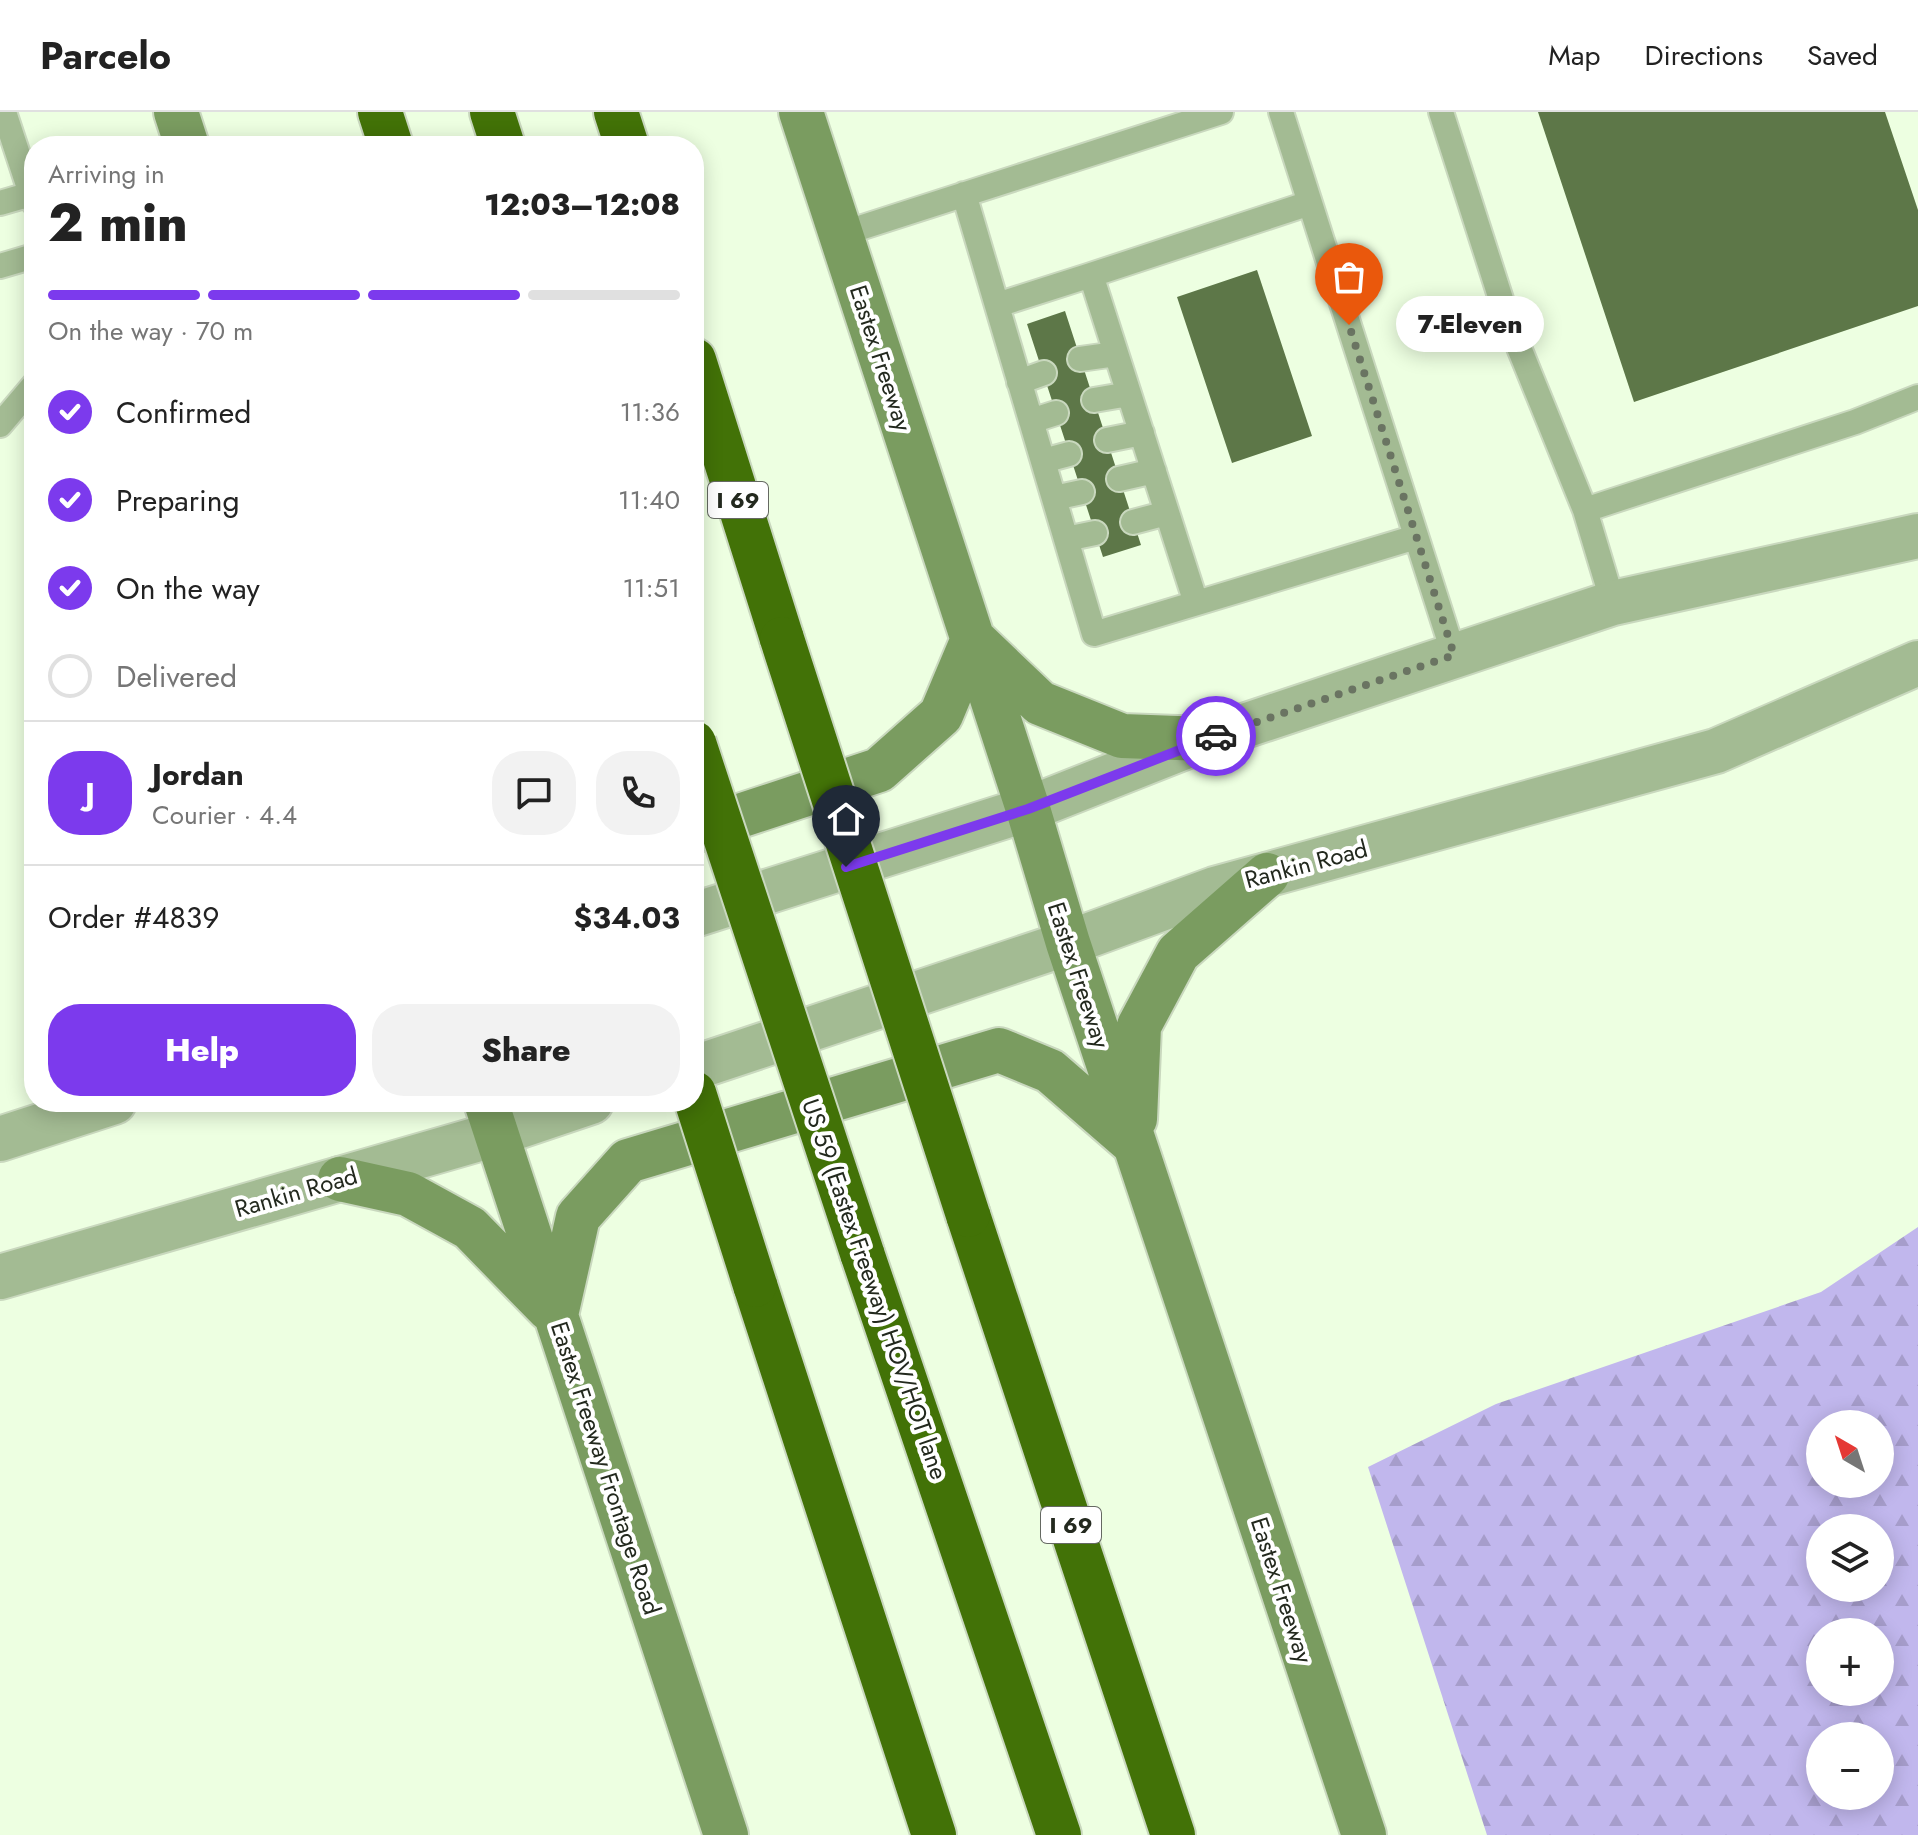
<!DOCTYPE html>
<html lang="en">
<head>
<meta charset="utf-8">
<style>
	body { margin:0; font-family:Jost,sans-serif; background:#f2f2f2; color:#222; height:100vh; display:flex; flex-direction:column; font-size:30px; white-space:nowrap }
	* { box-sizing:border-box; margin:0 }
	p { font-size:26px; color:#767676 }
	.icon { flex:none; width:44px; height:44px; fill:none; stroke:currentColor; stroke-width:2; stroke-linecap:round; stroke-linejoin:round }
	.map { position:relative; flex:1; overflow:hidden }
	.details { position:absolute; left:24px; top:24px; width:680px; height:976px; display:flex; flex-direction:column; background:#fff; border-radius:32px; box-shadow:0 4px 20px #0003 }
	.details>* { flex:none }
	.needle { width:52px; rotate:321deg }
	.tools { position:absolute; left:1806px; top:1298px; display:grid; gap:16px }
	.tools a { display:grid; place-items:center; width:88px; height:88px; border-radius:50%; background:#fff; box-shadow:0 4px 20px #0003; font-size:40px }
	.pin { position:absolute; display:grid; place-items:center; width:68px; height:68px; color:#fff; margin:-82px -34px; border-radius:50% 50% 50% 0; rotate:-45deg; box-shadow:0 0 8px #0007 }
	.pin .icon { rotate:45deg }
	.courier { position:absolute; display:grid; place-items:center; width:80px; height:80px; margin:-40px; border:6px solid #7c3aed; border-radius:50%; background:#fff; color:#222; box-shadow:0 2px 10px #0007 }
	.bubble { position:absolute; height:56px; border-radius:28px; background:#fff; box-shadow:0 4px 20px #0003; font-size:26px; font-weight:800; line-height:56px; text-align:center }
	.head em { font-style:normal; font-weight:800 }
	.head div { display:flex; flex-direction:column-reverse }
	.head { display:flex; align-items:center; justify-content:space-between; height:136px; padding:0 24px }
	h1 { font-size:52px; font-weight:800; line-height:60px }
	.bar { display:grid; grid-template-columns:repeat(4,1fr); gap:12px 8px; align-content:center; height:96px; padding:0 24px }
	.bar i { height:10px; border-radius:6px; background:#e0e0e0 }
	.bar .current { background:#7c3aed }
	.bar p { grid-column:span 4 }
	.line { display:flex; align-items:center; gap:20px; padding:0 24px; border-top:2px solid #e0e0e0 }
	.line div { flex:1 }
	.round { display:grid; place-items:center; flex:none; width:84px; height:84px; border-radius:32px; background:#f2f2f2 }
	ol { padding:0 24px; list-style:none }
	li { display:flex; align-items:center; gap:24px; height:88px }
	li p { margin-inline-start:auto }
	li .icon { padding:8px; border-radius:50%; background:#7c3aed; color:#fff; stroke-width:4 }
	li:last-child { color:#767676 }
	li i { width:44px; height:44px; border:4px solid #e0e0e0; border-radius:50% }
	.button { display:flex; gap:16px; margin-top:auto; padding:16px 24px }
	.button a { flex:1; height:92px; border-radius:32px; background:#7c3aed; color:#fff; font-size:32px; font-weight:800; line-height:92px; text-align:center }
	.button a+a { background:#f2f2f2; color:#222 }
	header { display:flex; align-items:center; gap:48px; box-sizing:border-box; height:112px; padding:0 40px; background:#fff; border-bottom:2px solid #e0e0e0 }
	header strong { font-size:38px }
	nav { display:flex; gap:44px; margin-inline-start:auto; font-size:28px }
	.map>svg:first-child { display:block }
</style>
</head>
<body>
<header>
<strong>Parcelo</strong>
<nav><a>Map</a><a>Directions</a><a>Saved</a></nav>
</header>
<div class="map">
<svg width="1918" height="1723" viewBox="0 0 1918 1723">
	<defs>
		<pattern id="forest-firs" width="22" height="20" patternUnits="userSpaceOnUse" patternTransform="scale(2)"><rect width="22" height="20" fill="#c1b7ed"/><path d="M5 1l3.5 6h-7zM16 11l3.5 6h-7z" fill="#a69dcb"/></pattern>
	</defs>
	<rect width="100%" height="100%" fill="#edffe1"/>
	<!-- forest -->
	<path fill="url(#forest-firs)" fill-rule="evenodd" d="M1918 1115V1723H1487L1368 1355 1496 1292 1821 1180ZM1820 1312H1880V1372H1820ZM1820 1416H1880V1476H1820ZM1820 1520H1880V1580H1820ZM1820 1624H1880V1684H1820Z"/>
	<!-- building -->
	<path fill="#5d7748" d="M1538 0H1885L1918 98V194L1634 290Z
		M1257 158 1312 324 1232 351 1177 185Z
		M1065 199 1141 433 1103 445 1027 212Z"/>
	<g fill="none" stroke-linecap="round" stroke-linejoin="round">
		<!-- service casing -->
		<g stroke="#c9d8be" stroke-width="28">
			<path id="service" d="M4 0 34 91
				M1281 0 1454 543
				M1441 0 1507 206 1585 398
				M964 82 1094 522 1416 425
				M0 91 31 82
				M841 122 1221 0
				M0 154 34 144
				M1091 163 1310 91
				M997 193 1091 163 1196 491
				M1080 247 1116 242
				M1019 270 1044 261
				M1094 288 1129 282
				M1031 309 1056 301
				M0 313 34 273
				M1107 328 1142 321
				M1043 349 1069 342
				M1119 367 1154 359
				M1054 386 1082 380
				M1133 410 1167 401
				M1066 427 1095 421
				M1613 491 1585 398 1855 310 1918 285"/>
		</g>
		<!-- tertiary casing -->
		<g stroke="#c9d8be" stroke-width="48">
			<path id="tertiary" d="M694 803 1028 697 1205 627 1613 491 1918 424
				M694 956 1068 831 1215 777 1716 639 1918 551
				M0 1027 114 990
				M0 1165 496 1022 591 990"/>
		</g>
		<!-- secondary casing -->
		<g stroke="#c9d8be" stroke-width="48">
			<path id="secondary" d="M176 0 187 34
				M801 0 1028 697 1068 831 1364 1723
				M694 719 879 658 941 603 973 527 1040 591 1122 624 1205 627
				M486 990 726 1723
				M1135 1007 1139 914 1178 841 1267 763
				M340 1067 408 1082 470 1116 549 1197
				M556 1203 578 1105 628 1049 999 938 1050 959 1133 1031"/>
		</g>
		<!-- motorway casing -->
		<g stroke="#c9d8be" stroke-width="48">
			<path id="motorway" d="M380 0 391 34
				M492 0 503 34
				M616 0 627 34
				M694 248 782 527
				M968 1103 1173 1723
				M862 1141 1059 1723
				M755 1173 934 1723"/>
		</g>
		<!-- service -->
		<use href="#service" stroke="#a3bb93" stroke-width="24"/>
		<!-- tertiary -->
		<use href="#tertiary" stroke="#a3bb93" stroke-width="44"/>
		<!-- secondary -->
		<use href="#secondary" stroke="#7a9c60" stroke-width="44"/>
		<!-- motorway -->
		<use href="#motorway" stroke="#427207" stroke-width="44"/>
		<!-- motorway-bridge casing -->
		<g stroke="#c9d8be" stroke-width="48" stroke-linecap="butt">
			<path id="motorway-bridge" d="M782 527 968 1103
				M694 631 862 1141
				M694 981 755 1173"/>
		</g>
		<!-- motorway-bridge -->
		<use href="#motorway-bridge" stroke="#427207" stroke-width="44"/>
	</g>
	<g fill="none" stroke-linecap="round" stroke-linejoin="round">
		<!-- done -->
		<path stroke="#6a7462" stroke-width="8" stroke-dasharray="0 14.4" d="M1216 624 1454 543 1349 213"/>
		<!-- route -->
		<path stroke="#7c3aed" stroke-width="10" d="M846 755 1028 697 1216 624"/>
	</g>
	<g text-anchor="middle" dominant-baseline="central" stroke-width="8" stroke-linejoin="round" paint-order="stroke">
		<!-- shield labels -->
		<g fill="#fff" stroke="#656962" stroke-width="2">
			<rect x="708" y="370" width="60" height="36" rx="6"/>
			<rect x="1041" y="1395" width="60" height="36" rx="6"/>
		</g>
		<g font-size="22" font-weight="bold" fill="#23291e">
			<text x="738" y="388">I 69</text>
			<text x="1071" y="1413">I 69</text>
		</g>
		<!-- street labels -->
		<g font-size="24" fill="#23291e" stroke="#fff">
			<text transform="translate(881 246) rotate(72)">Eastex Freeway</text>
			<text transform="translate(1306 752) rotate(-15)">Rankin Road</text>
			<text transform="translate(1079 863) rotate(72)">Eastex Freeway</text>
			<text transform="translate(296 1080) rotate(-16)">Rankin Road</text>
			<text transform="translate(875 1177) rotate(71)">US 59 (Eastex Freeway) HOV/HOT lane</text>
			<text transform="translate(606 1356) rotate(72)">Eastex Freeway Frontage Road</text>
			<text transform="translate(1282 1478) rotate(72)">Eastex Freeway</text>
		</g>
	</g>
</svg>
<div class="tools">
<a><svg class="needle" viewBox="-14 -14 28 28"><path d="M0-13l5 13h-10z" fill="#e53935"/><path d="M0 13l5-13h-10z" fill="#767676"/></svg></a>
<a><svg class="icon" aria-label="layers" viewBox="0 0 24 24"><path d="M12 4l9 5-9 5-9-5zM3 14l9 5 9-5"/></svg></a>
<a>+</a>
<a>−</a>
</div>
<div class="pin" style="left:1349px;top:213px;background:#ea580c"><svg class="icon" aria-label="bag" viewBox="0 0 24 24"><path d="M5 8h14l-1 12H6zM9 8a3 3 0 0 1 6 0"/></svg></div>
<div class="pin" style="left:846px;top:755px;background:#1f2937"><svg class="icon" aria-label="home" viewBox="0 0 24 24"><path d="M3 11l9-7 9 7M6 9v11h12V9"/></svg></div>
<div class="courier" style="left:1216px;top:624px"><svg class="icon" aria-label="car" viewBox="0 0 24 24"><path d="M5 17H2v-5l4-1 3-4h7l3 4 3 1v5h-3M9 17h6M6 11h13"/><circle cx="7" cy="17" r="2"/><circle cx="17" cy="17" r="2"/></svg></div>
<div class="bubble" style="left:1396px;top:184px;width:148px">7-Eleven</div>
<section class="details">
<div class="head"><div><h1>2 min</h1><p>Arriving in</p></div><em>12:03–12:08</em></div>
<div class="bar"><i class="current"></i><i class="current"></i><i class="current"></i><i></i><p>On the way · 70 m</p></div>
<ol>
<li><svg class="icon" aria-label="check" viewBox="0 0 24 24"><path d="M5 12l5 5 9-10"/></svg>Confirmed<p>11:36</p></li>
<li><svg class="icon" aria-label="check" viewBox="0 0 24 24"><path d="M5 12l5 5 9-10"/></svg>Preparing<p>11:40</p></li>
<li><svg class="icon" aria-label="check" viewBox="0 0 24 24"><path d="M5 12l5 5 9-10"/></svg>On the way<p>11:51</p></li>
<li><i></i>Delivered</li>
</ol>
<div class="line" style="height:144px"><b class="round" style="background:#7c3aed;color:#fff">J</b><div><b>Jordan</b><p>Courier · 4.4</p></div><a class="round"><svg class="icon" aria-label="chat" viewBox="0 0 24 24"><path d="M4 5h16v11H9l-5 4z"/></svg></a><a class="round"><svg class="icon" aria-label="phone" viewBox="0 0 24 24"><path d="M5 4h4l2 5-3 2q2 4 5 5l2-3 5 2v4C11 20 4 13 5 4z"/></svg></a></div>
<div class="line" style="height:104px"><div>Order #4839</div><b>$34.03</b></div>
<div class="button"><a>Help</a><a>Share</a></div>
</section>
</div>
</body>
</html>
